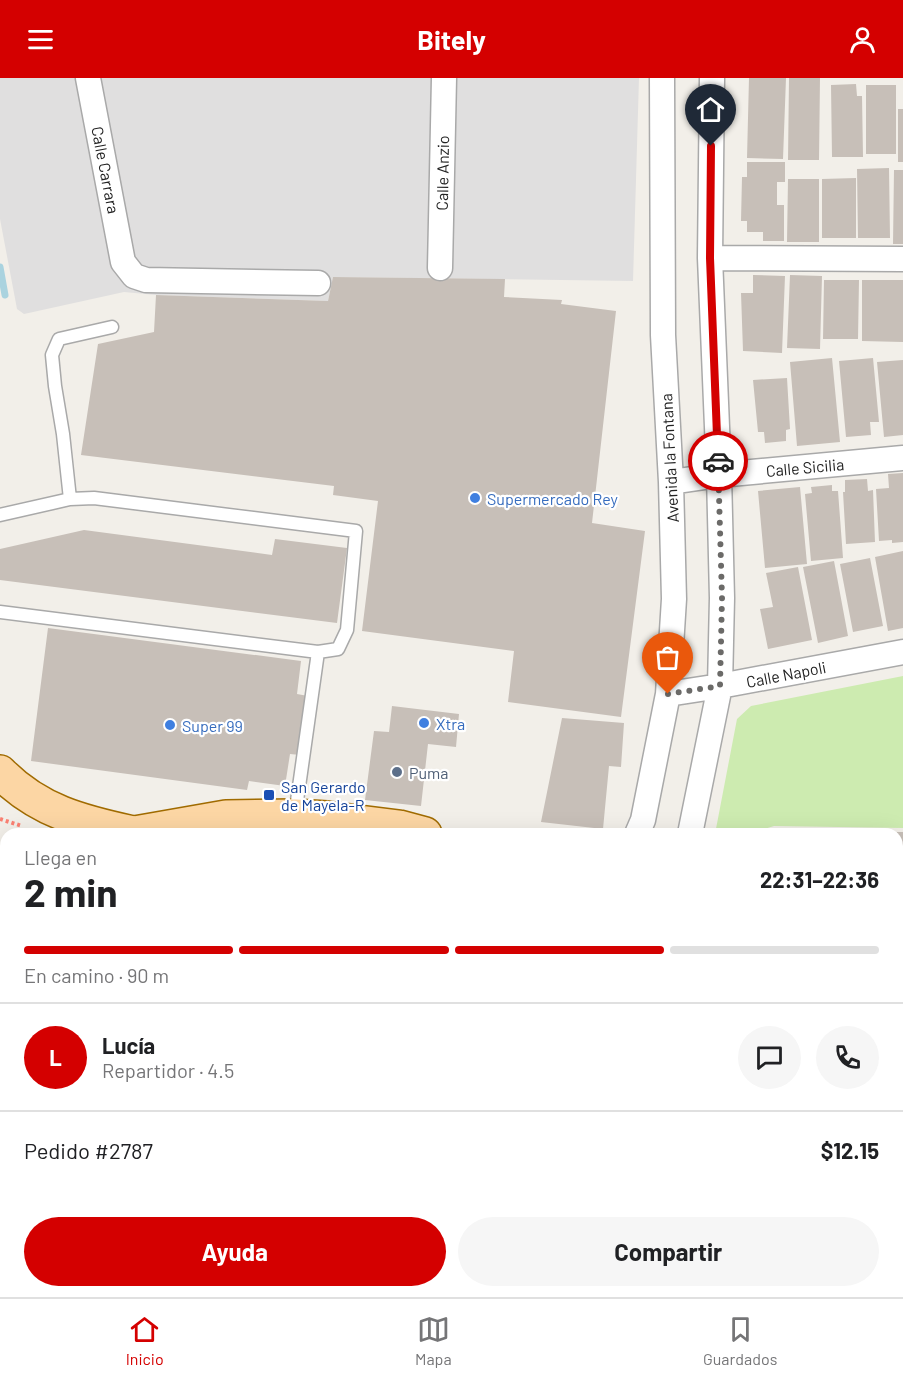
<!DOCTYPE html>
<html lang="es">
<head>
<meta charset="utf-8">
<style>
	body { margin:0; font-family:Barlow,sans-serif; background:#f6f6f6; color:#202124; height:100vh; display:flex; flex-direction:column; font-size:22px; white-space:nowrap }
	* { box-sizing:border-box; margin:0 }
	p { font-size:20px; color:#757577 }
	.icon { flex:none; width:33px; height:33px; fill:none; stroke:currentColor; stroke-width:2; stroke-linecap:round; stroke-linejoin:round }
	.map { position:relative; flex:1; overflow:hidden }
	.side { position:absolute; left:0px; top:750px; width:903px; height:470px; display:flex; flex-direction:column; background:#fff; border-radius:18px 18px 0 0; box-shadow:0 6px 24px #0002 }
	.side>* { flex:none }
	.pin { position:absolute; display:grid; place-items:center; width:51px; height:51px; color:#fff; margin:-62px -26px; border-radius:50% 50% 50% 0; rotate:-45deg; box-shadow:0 0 6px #0007 }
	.pin .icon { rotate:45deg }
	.courier { position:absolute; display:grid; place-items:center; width:60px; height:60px; margin:-30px; border:4px solid #d40000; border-radius:50%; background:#fff; color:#222; box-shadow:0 2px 8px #0007 }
	.head em { font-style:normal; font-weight:700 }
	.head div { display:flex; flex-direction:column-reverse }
	.head { display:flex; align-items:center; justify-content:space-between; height:102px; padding:0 24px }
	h1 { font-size:39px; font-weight:700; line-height:45px }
	.bar { display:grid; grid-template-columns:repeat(4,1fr); gap:9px 6px; align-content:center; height:72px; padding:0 24px }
	.bar i { height:8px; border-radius:4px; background:#e0e0e0 }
	.bar .selected { background:#d40000 }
	.bar p { grid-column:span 4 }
	.line { display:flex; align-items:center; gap:15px; padding:0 24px; border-top:2px solid #e0e0e0 }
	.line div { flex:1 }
	.round { display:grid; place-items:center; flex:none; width:63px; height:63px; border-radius:32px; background:#f6f6f6 }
	.cta { display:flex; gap:12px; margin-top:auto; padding:12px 24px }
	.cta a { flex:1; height:69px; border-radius:36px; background:#d40000; color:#fff; font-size:24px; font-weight:700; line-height:69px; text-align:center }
	.cta a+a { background:#f6f6f6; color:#202124 }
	header { display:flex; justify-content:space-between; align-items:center; height:78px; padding:0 24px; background:#d40000; color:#fff; font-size:27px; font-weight:700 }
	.tab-bar { display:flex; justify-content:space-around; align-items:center; height:84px; border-top:2px solid #e0e0e0; background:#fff; font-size:16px; color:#757577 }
	.tab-bar a { display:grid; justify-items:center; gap:3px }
	.tab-bar .selected { color:#d40000 }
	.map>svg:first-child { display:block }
</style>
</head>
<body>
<header><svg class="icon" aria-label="menu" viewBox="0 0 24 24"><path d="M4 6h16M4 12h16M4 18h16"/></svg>Bitely<svg class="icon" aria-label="person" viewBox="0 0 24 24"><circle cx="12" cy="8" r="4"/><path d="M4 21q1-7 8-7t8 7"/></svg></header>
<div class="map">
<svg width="903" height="1219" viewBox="0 0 903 1219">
	<rect width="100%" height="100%" fill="#f2efe9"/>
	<!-- residential -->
	<path fill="#e0dfdf" d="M0 0H639L633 203 333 199 328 223 156 217 124 214 24 236 17 231 0 141Z"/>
	<!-- grass -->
	<path fill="#cdebb0" d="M903 598V750L774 748 749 756H715L737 641 751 628Z
		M497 1214H783L773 1219H499Z"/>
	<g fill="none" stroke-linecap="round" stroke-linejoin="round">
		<!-- stream -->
		<path stroke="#aad3df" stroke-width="7" d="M0 189 5 217"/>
	</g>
	<!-- building -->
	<path fill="#c7bfb8" d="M749 0H786L783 81 747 80Z
		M789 0H820L819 82H788Z
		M856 6 857 18H862L863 79H832L831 7Z
		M866 7H896V76H866Z
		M898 31H903V84H898Z
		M747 84H785V104H777V127H784V163H763V154H747V143H741L742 99H747Z
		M889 90 890 160H858L857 91Z
		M894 92H903V166H893Z
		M856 100V160H822V101Z
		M788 101H819V164H787Z
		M753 197 785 198 782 275 743 273 741 215H753Z
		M790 197 822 198 820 271 787 270Z
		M333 199 505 201 504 219 562 222 561 226 616 233 592 445 645 453 621 639 508 624 514 573 362 553 378 423 333 417 334 408 81 377 98 266 154 254 156 217 328 223Z
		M824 202H859L858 261H823Z
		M862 202H903V264L862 263Z
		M832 280 840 364 797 368 790 284Z
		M873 280 879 344H870L871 357 846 359 839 283Z
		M903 282V357L884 359 877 284Z
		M787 300 790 351 786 352V363L765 365 764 354H758L753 302Z
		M903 395V464L892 465V462L879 463 876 411 889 410 888 396Z
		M867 401 868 413 873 412 875 464 846 466 843 414H845V402Z
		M832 407V413H838L843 480 811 483 805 416 812 415 811 409Z
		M800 409 807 486 765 490 758 413Z
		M84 452 272 477 275 461 347 470 337 545 0 502V471Z
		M903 473V550L888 553 875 479Z
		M870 480 883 548 853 554 840 486Z
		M834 483 848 558 818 565 803 489Z
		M798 489 812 562 768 571 760 531 773 529 766 495Z
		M48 550 301 583 297 616 308 618 300 677 290 676 285 708 249 703 247 712 31 683Z
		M392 628 459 636 456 669 428 666 421 728 365 722 374 653 389 654Z
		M562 640 624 645 621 689 609 688 603 751 541 744Z
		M897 754H903V864L897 866Z"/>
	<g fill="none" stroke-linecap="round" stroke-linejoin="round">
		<!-- service casing -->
		<g stroke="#a9a9a9" stroke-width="15">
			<path id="service" d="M70 421 63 356 55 308 52 277 59 261 112 249
				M0 437 70 421 94 420 356 453 347 552 338 571 318 574
				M0 534 318 574 295 737
				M897 889 903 887"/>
		</g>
		<!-- minor casing -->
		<g stroke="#a9a9a9" stroke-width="27">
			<path id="minor" d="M88 0 123 184 134 198 146 202 318 205
				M710 180 903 181
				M440 190 444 0
				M671 404 719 397 903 380
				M668 616 720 608 903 574
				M637 756 643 742 668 616 674 521 671 404 663 257 662 0
				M690 756 720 608 722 520 719 397 710 180 712 0
				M463 1214 465 1219"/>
		</g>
		<!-- tertiary casing -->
		<g stroke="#a9a9a9" stroke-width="33">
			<path id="tertiary" d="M0 924 6 939
				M119 1214 122 1219"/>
		</g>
		<!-- primary casing -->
		<g stroke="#a06b00" stroke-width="36">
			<path id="primary" d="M0 694C38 733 82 744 133 755
				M129 756 226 739 295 738 327 740 399 749 425 756
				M0 788 6 787
				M0 824 6 823
				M897 1140 903 1146
				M897 1187 903 1192"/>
		</g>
		<!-- path -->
		<path stroke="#fa8072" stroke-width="4" stroke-dasharray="3 3" stroke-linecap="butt" d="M0 741 22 748"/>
		<!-- service -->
		<use href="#service" stroke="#fff" stroke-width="12"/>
		<!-- minor -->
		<use href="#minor" stroke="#fff" stroke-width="24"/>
		<!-- tertiary -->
		<use href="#tertiary" stroke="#fff" stroke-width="30"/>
		<!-- primary -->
		<use href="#primary" stroke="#fcd6a4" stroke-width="33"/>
	</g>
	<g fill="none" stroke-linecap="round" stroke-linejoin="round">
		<!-- done -->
		<path stroke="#6b6a68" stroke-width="6" stroke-dasharray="0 10.8" d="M668 616 720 608 722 520 718 383"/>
		<!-- route -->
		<path stroke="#d40000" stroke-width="8" d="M711 68 710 180 718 383"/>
	</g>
	<!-- markers -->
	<g fill="#3f7fe0" stroke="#fff" stroke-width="2">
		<circle cx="475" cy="420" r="6"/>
		<circle cx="424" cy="645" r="6"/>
		<circle cx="170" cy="647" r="6"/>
	</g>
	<circle fill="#5c6f8a" stroke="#fff" stroke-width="2" cx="397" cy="694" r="6"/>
	<rect fill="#1a4fb4" stroke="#fff" stroke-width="2" x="263" y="711" width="12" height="12" rx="3"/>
	<g text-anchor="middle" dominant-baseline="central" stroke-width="4.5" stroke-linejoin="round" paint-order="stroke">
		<!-- street labels -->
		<g font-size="16" fill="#222" stroke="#fff">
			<text transform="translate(106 92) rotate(79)">Calle Carrara</text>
			<text transform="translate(442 95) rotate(-89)">Calle Anzio</text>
			<text transform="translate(669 380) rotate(-93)">Avenida la Fontana</text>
			<text transform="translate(805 389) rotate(-5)">Calle Sicilia</text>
			<text transform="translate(786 596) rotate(-11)">Calle Napoli</text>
		</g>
		<!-- shop labels -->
		<g font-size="16" fill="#366cbe" stroke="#fff" text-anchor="start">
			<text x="487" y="420">Supermercado Rey</text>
			<text x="436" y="645">Xtra</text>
			<text x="182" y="647">Super 99</text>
		</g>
		<!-- service labels -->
		<g font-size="16" fill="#4e5e75" stroke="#fff" text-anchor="start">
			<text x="409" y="694">Puma</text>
		</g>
		<!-- transit labels -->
		<g font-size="16" fill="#164399" stroke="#fff" text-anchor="start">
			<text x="281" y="708">San Gerardo<tspan x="281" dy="18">de Mayela-R</tspan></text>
		</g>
	</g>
</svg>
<div class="pin" style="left:668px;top:616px;background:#ea580c"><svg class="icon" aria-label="bag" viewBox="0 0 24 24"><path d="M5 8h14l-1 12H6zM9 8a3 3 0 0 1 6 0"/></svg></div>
<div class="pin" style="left:711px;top:68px;background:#1f2937"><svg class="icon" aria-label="home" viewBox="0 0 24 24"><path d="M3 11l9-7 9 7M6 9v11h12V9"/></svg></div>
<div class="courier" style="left:718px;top:383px"><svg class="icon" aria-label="car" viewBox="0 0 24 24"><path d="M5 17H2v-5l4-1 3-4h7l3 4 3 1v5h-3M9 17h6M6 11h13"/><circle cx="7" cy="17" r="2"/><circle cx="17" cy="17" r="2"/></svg></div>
<section class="side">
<div class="head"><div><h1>2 min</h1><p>Llega en</p></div><em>22:31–22:36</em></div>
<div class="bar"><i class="selected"></i><i class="selected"></i><i class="selected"></i><i></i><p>En camino · 90 m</p></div>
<div class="line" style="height:108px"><b class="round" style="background:#d40000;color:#fff">L</b><div><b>Lucía</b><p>Repartidor · 4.5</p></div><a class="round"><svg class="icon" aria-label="chat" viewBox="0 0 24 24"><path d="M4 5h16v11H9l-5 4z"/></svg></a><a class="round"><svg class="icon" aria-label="phone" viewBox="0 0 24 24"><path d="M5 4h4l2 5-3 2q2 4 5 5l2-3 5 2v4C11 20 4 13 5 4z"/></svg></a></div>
<div class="line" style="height:78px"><div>Pedido #2787</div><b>$12.15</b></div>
<div class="cta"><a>Ayuda</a><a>Compartir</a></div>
</section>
</div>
<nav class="tab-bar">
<a class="selected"><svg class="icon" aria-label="home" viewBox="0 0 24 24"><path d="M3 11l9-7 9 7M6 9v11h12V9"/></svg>Inicio</a>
<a><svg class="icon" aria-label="map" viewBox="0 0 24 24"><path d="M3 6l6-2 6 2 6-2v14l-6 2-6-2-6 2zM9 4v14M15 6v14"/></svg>Mapa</a>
<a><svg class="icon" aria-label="saved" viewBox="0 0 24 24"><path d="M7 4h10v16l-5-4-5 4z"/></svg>Guardados</a>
</nav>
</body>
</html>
